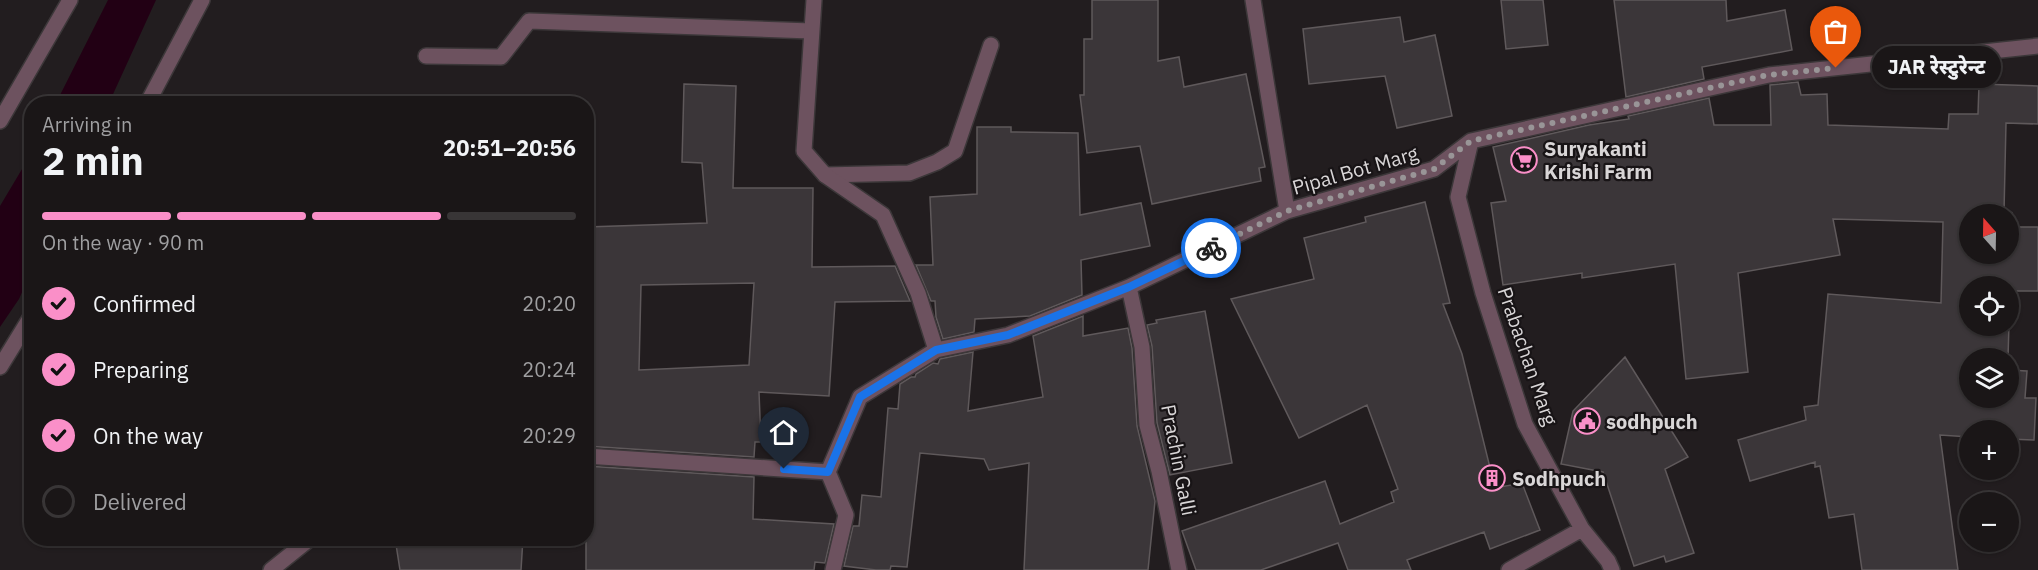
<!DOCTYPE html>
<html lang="en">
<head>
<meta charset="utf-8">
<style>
	body { margin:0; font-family:"IBM Plex Sans","Noto Sans Devanagari",sans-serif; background:#231f20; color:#f1f3f6; height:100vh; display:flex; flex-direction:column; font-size:22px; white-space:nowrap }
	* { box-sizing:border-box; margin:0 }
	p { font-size:20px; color:#9f9fa1 }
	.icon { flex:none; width:33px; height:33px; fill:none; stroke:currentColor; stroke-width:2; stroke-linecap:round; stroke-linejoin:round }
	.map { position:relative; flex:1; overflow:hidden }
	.drawer { position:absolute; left:24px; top:96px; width:570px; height:450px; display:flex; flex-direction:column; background:#1a1617; border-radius:24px; box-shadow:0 2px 4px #0004,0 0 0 2px #383536 }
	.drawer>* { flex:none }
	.needle { width:39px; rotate:340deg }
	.fabs { position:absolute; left:1959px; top:204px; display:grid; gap:12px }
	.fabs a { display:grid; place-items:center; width:60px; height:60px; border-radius:50%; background:#1a1617; box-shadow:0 2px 4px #0004,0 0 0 2px #383536; font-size:30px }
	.pin { position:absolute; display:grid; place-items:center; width:51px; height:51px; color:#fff; margin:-62px -26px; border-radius:50% 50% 50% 0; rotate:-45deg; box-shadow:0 0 6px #0007 }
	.pin .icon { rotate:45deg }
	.courier { position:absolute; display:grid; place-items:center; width:60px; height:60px; margin:-30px; border:4px solid #1a73e8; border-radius:50%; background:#fff; color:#222; box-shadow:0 2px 8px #0007 }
	.bubble { position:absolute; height:42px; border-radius:21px; background:#1a1617; box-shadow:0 2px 4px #0004,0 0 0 2px #383536; font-size:20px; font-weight:800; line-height:42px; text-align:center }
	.headline em { font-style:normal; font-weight:800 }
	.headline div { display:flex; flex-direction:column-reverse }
	.headline { display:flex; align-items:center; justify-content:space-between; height:102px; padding:0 18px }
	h1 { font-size:39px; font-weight:800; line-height:45px }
	.bar { display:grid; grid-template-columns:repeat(4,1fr); gap:9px 6px; align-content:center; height:72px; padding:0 18px }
	.bar i { height:8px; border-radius:4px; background:#383536 }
	.bar .current { background:#fa8fc8 }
	.bar p { grid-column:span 4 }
	ol { padding:0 18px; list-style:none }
	li { display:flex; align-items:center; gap:18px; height:66px }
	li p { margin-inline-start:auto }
	li .icon { padding:6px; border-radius:50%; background:#fa8fc8; color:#111; stroke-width:4 }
	li:last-child { color:#9f9fa1 }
	li i { width:33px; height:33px; border:3px solid #383536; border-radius:50% }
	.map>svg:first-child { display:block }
</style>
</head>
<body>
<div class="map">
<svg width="2038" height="570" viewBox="0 0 2038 570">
	<rect width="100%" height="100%" fill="#221d1f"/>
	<!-- water -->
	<path fill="#220014" d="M108 0H156L109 103H56Z
		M31 154V272L19 299 0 327V206Z"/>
	<!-- building -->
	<path fill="#3b3639" stroke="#5f595b" stroke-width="1.5" fill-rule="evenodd" d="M1092 0H1158V61L1179 57 1184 87 1246 74 1265 167 1259 168 1261 181 1152 204 1140 146 1087 153 1080 95H1084V39H1092Z
		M1501 0H1543L1548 45 1506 49Z
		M1614 0H1726L1727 21 1785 10 1792 50 1702 67 1704 79 1626 97Z
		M1400 17 1404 42 1435 35 1452 116 1397 128 1385 76 1309 84 1303 29Z
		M1798 82 1801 95 1827 94 1828 125 1948 129 1949 114H1978L1979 84 2038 86V124L2006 123 2004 212 2012 213 2011 227H2038V291H2010L2008 358H1970V398H2008V370L2027 371 2025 398H2036L2034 440 2008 439V430H1970V437L1940 435 1958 570H1862L1854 514 1829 518 1820 466 1815 467V462L1750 481 1738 440 1806 420 1804 407 1818 405 1828 294 1941 303 1943 222 1833 219 1840 255 1738 273 1748 372 1686 379 1675 264 1582 278V273L1503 285 1491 203 1506 201 1493 147 1589 125 1629 119 1628 116 1709 98 1714 125H1771L1770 85ZM1970 214H2008V254H1970ZM1970 286H2008V326H1970Z
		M684 84 736 86 733 188H813L812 267 895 266 910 301 835 302 829 396 759 392 761 442H755L754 457 586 446V227L707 223 702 163 682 162ZM754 283 749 365 639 370 641 285Z
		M977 127H1011V132L1078 133 1080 215 1141 203 1150 246 1081 260 1082 295 1030 316 975 319 974 332 943 339 936 317 935 301H931L916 265H933L930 197 977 194Z
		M1425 202 1450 303 1443 304 1462 354 1495 488 1522 483 1540 530 1490 549 1484 532 1407 560 1411 570H1348L1338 543 1261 570H1196L1182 531 1325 481 1340 524 1394 502 1391 492 1398 489 1367 405 1299 438 1231 299 1314 279 1304 238 1366 222 1365 217Z
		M1205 311 1232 463 1170 475 1157 423 1152 346 1147 325 1157 323 1156 320Z
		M1083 316V336L1128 328 1132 348 1137 426 1155 501 1148 570H1024L1029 463 989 470 984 459 920 453 907 567 891 566 890 570H876L844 566 853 526H859L862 495 881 497 888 408 898 409 900 384 911 377H915L916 374 933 363 938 364 940 359 973 352 968 411 1043 397 1033 336Z
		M1625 357 1688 457 1665 469 1694 553 1666 562 1664 556 1634 566 1603 472 1561 464 1573 411Z
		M586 466 754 477 753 519 834 524 825 563 815 562 814 570H586Z
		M395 538H523L521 570H400Z"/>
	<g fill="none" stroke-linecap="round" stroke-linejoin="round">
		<!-- service casing -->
		<g stroke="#3c3739" stroke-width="18">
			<path id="service" d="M426 56 501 57 529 21 811 31
				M825 175 909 173 937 162 955 151 991 45"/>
		</g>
		<!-- minor casing -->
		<g stroke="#3c3739" stroke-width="18">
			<path id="minor" d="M814 0 804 151 825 175 883 215 918 293 936 350
				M1253 0 1287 211
				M1471 141 1458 197 1483 293 1525 424 1582 529 1509 570
				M1129 287 1142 347 1147 425 1159 471 1179 570
				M586 456 828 472
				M828 472 860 397 936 350 1008 335 1129 287 1287 211 1434 169 1471 141 1769 75 2038 46
				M828 472 846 515 833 570
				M1582 529 1608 561 1612 570
				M271 570 311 538"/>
		</g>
		<!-- tertiary casing -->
		<g stroke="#3c3739" stroke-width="18">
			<path id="tertiary" d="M147 104 202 0
				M0 121 70 0
				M0 367 32 315"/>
		</g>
		<!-- service -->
		<use href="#service" stroke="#6d525f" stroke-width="15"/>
		<!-- minor -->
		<use href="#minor" stroke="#6d525f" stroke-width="15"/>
		<!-- tertiary -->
		<use href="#tertiary" stroke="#6d525f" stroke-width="15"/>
	</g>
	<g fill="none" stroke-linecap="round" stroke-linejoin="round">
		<!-- done -->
		<path stroke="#999597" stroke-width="6" stroke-dasharray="0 10.8" d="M1211 248 1287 211 1434 169 1471 141 1768 75 1836 68"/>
		<!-- route -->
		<path stroke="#1a73e8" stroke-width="8" d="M784 469 828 472 860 397 936 350 1008 335 1129 287 1211 248"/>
	</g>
	<!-- icons -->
	<defs>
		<g id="supermarket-ring" transform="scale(1.35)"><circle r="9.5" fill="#181416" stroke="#fa8fc8" stroke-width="1.5"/><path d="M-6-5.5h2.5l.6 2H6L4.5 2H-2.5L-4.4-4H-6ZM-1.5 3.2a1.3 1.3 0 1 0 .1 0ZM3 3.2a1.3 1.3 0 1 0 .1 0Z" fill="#fa8fc8"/></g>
		<g id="civic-ring" transform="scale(1.35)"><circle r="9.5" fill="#181416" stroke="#fa8fc8" stroke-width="1.5"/><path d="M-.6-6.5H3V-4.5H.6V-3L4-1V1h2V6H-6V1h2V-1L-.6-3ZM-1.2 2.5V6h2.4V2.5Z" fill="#fa8fc8"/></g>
		<g id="building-ring" transform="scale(1.35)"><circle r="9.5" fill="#181416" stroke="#fa8fc8" stroke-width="1.5"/><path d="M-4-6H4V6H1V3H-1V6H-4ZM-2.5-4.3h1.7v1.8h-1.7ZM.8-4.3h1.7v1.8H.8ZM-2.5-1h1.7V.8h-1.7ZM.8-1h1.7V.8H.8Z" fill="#fa8fc8"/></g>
	</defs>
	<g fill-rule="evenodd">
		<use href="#supermarket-ring" x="1524" y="160"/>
		<use href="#civic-ring" x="1587" y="421"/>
		<use href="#building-ring" x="1492" y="478"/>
	</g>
	<g text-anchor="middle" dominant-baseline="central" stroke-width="4.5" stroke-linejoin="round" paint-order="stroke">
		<!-- poi labels -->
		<g font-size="20" font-weight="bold" fill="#d9d6d7" stroke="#181416" text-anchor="start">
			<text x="1544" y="148">Suryakanti<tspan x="1544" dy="23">Krishi Farm</tspan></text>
			<text x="1606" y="421">sodhpuch</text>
			<text x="1512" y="478">Sodhpuch</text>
		</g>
		<!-- street labels -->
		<g font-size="20" fill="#d9d6d7" stroke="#181416">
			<text transform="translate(1355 170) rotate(-16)">Pipal Bot Marg</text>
			<text transform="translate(1528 356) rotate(71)">Prabachan Marg</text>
			<text transform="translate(1179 460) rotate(79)">Prachin Galli</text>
		</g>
	</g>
</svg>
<div class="fabs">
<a><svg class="needle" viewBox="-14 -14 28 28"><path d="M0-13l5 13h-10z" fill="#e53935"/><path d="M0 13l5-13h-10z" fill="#9f9fa1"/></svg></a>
<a><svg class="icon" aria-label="locate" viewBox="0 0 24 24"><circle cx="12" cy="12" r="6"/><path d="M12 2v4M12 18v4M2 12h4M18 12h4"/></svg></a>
<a><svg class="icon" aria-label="layers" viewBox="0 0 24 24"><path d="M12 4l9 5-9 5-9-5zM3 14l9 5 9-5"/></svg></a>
<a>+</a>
<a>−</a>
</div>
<div class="pin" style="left:1836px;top:68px;background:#ea580c"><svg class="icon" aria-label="bag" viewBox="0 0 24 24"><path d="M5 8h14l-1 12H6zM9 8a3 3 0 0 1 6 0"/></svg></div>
<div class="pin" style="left:784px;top:469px;background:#1f2937"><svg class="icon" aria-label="home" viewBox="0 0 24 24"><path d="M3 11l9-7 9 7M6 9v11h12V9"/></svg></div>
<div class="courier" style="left:1211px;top:248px"><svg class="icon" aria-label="bike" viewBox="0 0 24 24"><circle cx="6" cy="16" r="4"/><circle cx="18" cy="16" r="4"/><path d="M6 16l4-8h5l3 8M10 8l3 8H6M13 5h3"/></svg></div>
<div class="bubble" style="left:1872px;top:46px;width:129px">JAR रेस्टुरेन्ट</div>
<section class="drawer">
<div class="headline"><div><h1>2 min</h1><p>Arriving in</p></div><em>20:51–20:56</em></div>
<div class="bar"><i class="current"></i><i class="current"></i><i class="current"></i><i></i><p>On the way · 90 m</p></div>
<ol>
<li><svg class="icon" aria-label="check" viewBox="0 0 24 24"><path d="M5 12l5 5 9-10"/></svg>Confirmed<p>20:20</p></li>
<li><svg class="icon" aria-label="check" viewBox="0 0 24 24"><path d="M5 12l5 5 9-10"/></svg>Preparing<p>20:24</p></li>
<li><svg class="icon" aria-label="check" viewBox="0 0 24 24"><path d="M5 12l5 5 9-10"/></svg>On the way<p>20:29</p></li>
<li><i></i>Delivered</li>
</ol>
</section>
</div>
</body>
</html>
